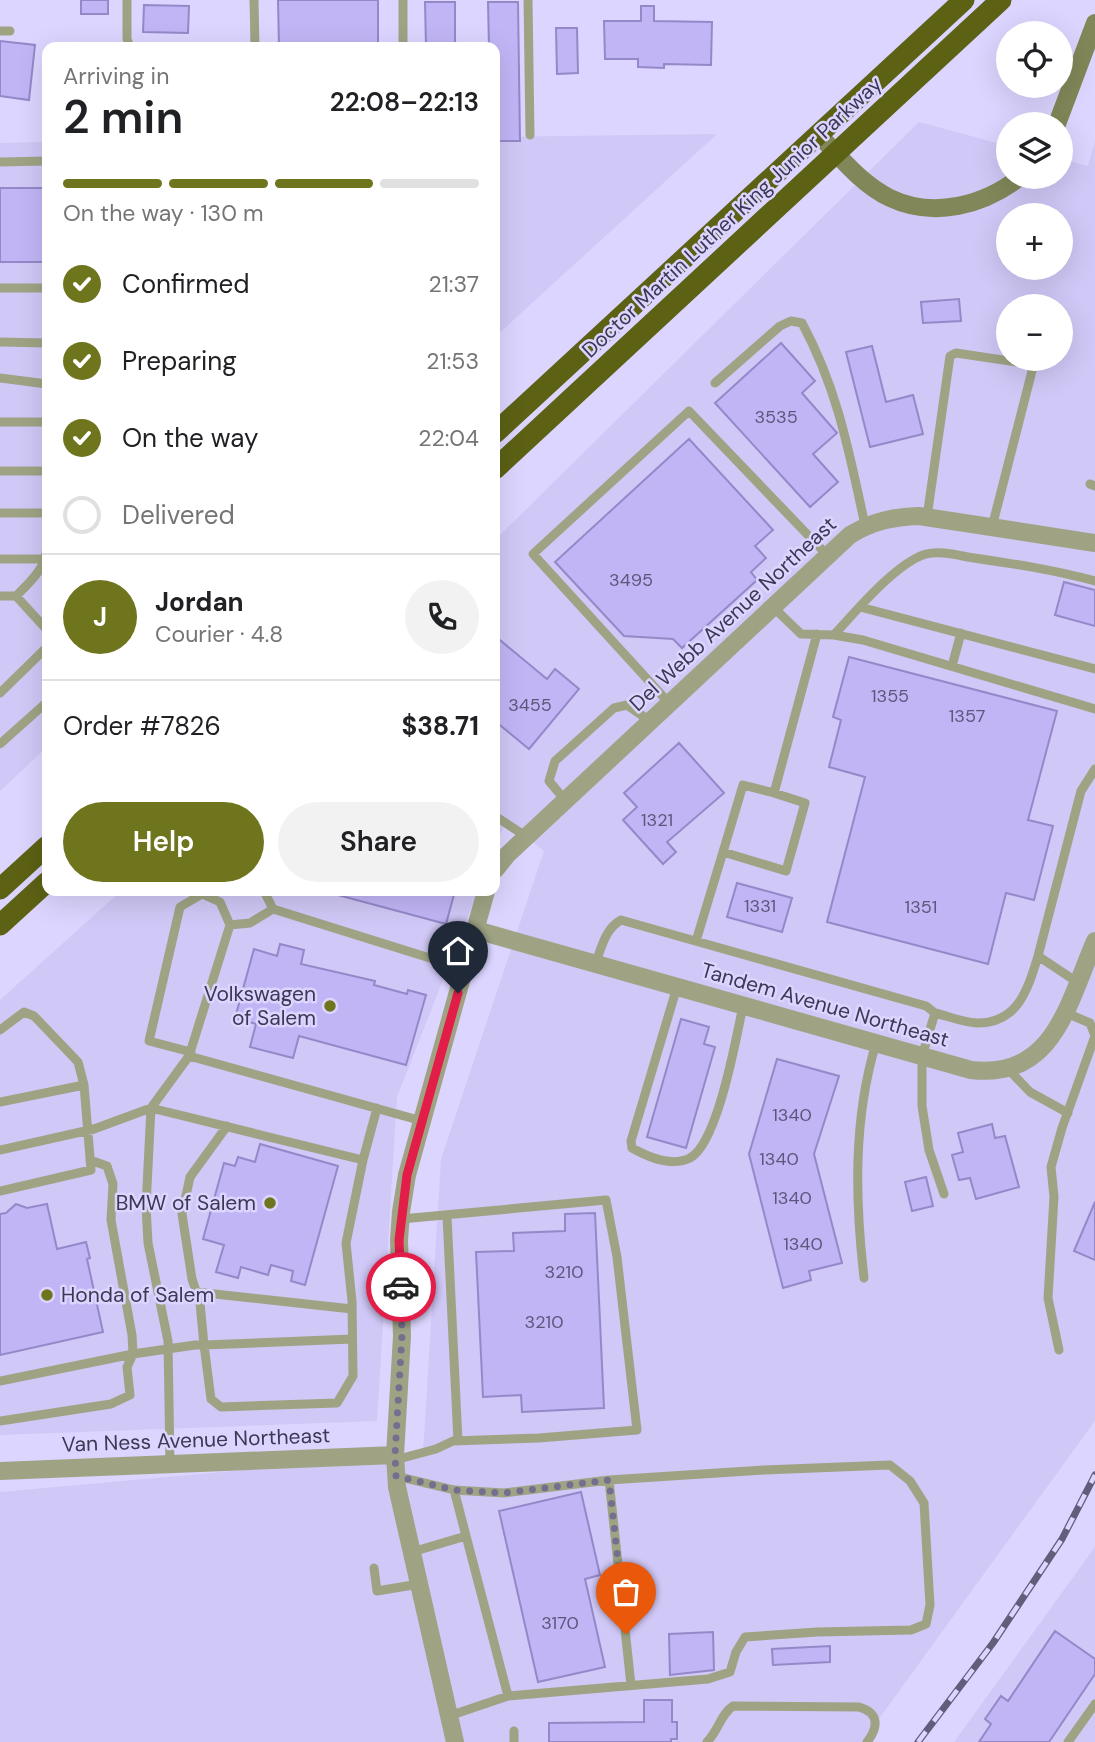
<!DOCTYPE html>
<html lang="en">
<head>
<meta charset="utf-8">
<style>
	body { margin:0; font-family:"DM Sans",sans-serif; background:#f2f2f2; color:#202124; height:100vh; display:flex; flex-direction:column; font-size:26px; white-space:nowrap }
	* { box-sizing:border-box; margin:0 }
	p { font-size:23px; color:#757577 }
	.icon { flex:none; width:38px; height:38px; fill:none; stroke:currentColor; stroke-width:2; stroke-linecap:round; stroke-linejoin:round }
	.map { position:relative; flex:1; overflow:hidden }
	.drawer { position:absolute; left:42px; top:42px; width:458px; height:854px; display:flex; flex-direction:column; background:#fff; border-radius:14px; box-shadow:0 7px 28px #0002 }
	.drawer>* { flex:none }
	.fabs { position:absolute; left:996px; top:21px; display:grid; gap:14px }
	.fabs a { display:grid; place-items:center; width:77px; height:77px; border-radius:50%; background:#fff; box-shadow:0 7px 28px #0002; font-size:35px }
	.pin { position:absolute; display:grid; place-items:center; width:60px; height:60px; color:#fff; margin:-72px -30px; border-radius:50% 50% 50% 0; rotate:-45deg; box-shadow:0 0 7px #0007 }
	.pin .icon { rotate:45deg }
	.courier { position:absolute; display:grid; place-items:center; width:70px; height:70px; margin:-35px; border:5px solid #e11d48; border-radius:50%; background:#fff; color:#222; box-shadow:0 2px 9px #0007 }
	.summary em { font-style:normal; font-weight:600 }
	.summary div { display:flex; flex-direction:column-reverse }
	.summary { display:flex; align-items:center; justify-content:space-between; height:119px; padding:0 21px }
	h1 { font-size:46px; font-weight:600; line-height:52px }
	.bar { display:grid; grid-template-columns:repeat(4,1fr); gap:10px 7px; align-content:center; height:84px; padding:0 21px }
	.bar i { height:9px; border-radius:5px; background:#e0e0e0 }
	.bar .active { background:#6f751d }
	.bar p { grid-column:span 4 }
	.line { display:flex; align-items:center; gap:18px; padding:0 21px; border-top:2px solid #e0e0e0 }
	.line div { flex:1 }
	.round { display:grid; place-items:center; flex:none; width:74px; height:74px; border-radius:37px; background:#f2f2f2 }
	ol { padding:0 21px; list-style:none }
	li { display:flex; align-items:center; gap:21px; height:77px }
	li p { margin-inline-start:auto }
	li .icon { padding:7px; border-radius:50%; background:#6f751d; color:#fff; stroke-width:4 }
	li:last-child { color:#757577 }
	li i { width:38px; height:38px; border:4px solid #e0e0e0; border-radius:50% }
	.action { display:flex; gap:14px; margin-top:auto; padding:14px 21px }
	.action a { flex:1; height:80px; border-radius:42px; background:#6f751d; color:#fff; font-size:28px; font-weight:600; line-height:80px; text-align:center }
	.action a+a { background:#f2f2f2; color:#202124 }
	.map>svg:first-child { display:block }
</style>
</head>
<body>
<div class="map">
<svg width="1095" height="1742" viewBox="0 0 1095 1742">
	<rect width="100%" height="100%" fill="#dcd5ff"/>
	<!-- built -->
	<path fill="#d0c8f6" fill-rule="evenodd" d="M919 122 1008 146V177H1060L1061 159 1088 166 1095 142V1421L862 1742H0V1492L423 1454 441 1159 544 851 506 821 495 847V540ZM1008 215H1060V268H1008ZM1008 306H1060V359H1008Z
		M716 134V135L495 337V137Z
		M47 142V747L0 791V143Z
		M121 891H478L397 1097 377 1421 0 1435V1000Z
		M1095 1547V1742H954Z"/>
	<!-- building -->
	<path fill="#c2b5f6" stroke="#9588c9" stroke-width="2" d="M81 0H108V14H81Z
		M278 0H378V47H279Z
		M425 2H455V47H426Z
		M488 2H518L520 141H495V47H489Z
		M144 5 189 6 188 33 143 32Z
		M641 6H654V21L712 22 711 65 664 64V68L638 67V59H605L604 21H641Z
		M556 28H577L578 73 557 74Z
		M0 41 35 45 29 100 0 96Z
		M0 188H47V262H0Z
		M959 299 961 321 923 323 921 302Z
		M781 343 815 381 802 393 837 433 813 454 838 482 810 507 715 403Z
		M872 346 886 402 913 395 923 434 870 447 846 352Z
		M689 439 773 530 755 546 766 558 751 572 757 580 682 648 673 639 624 636 555 562Z
		M1064 582 1095 590V626L1055 615Z
		M495 636 547 679 555 669 579 689 529 749 495 721Z
		M849 657 1057 711 1028 820 1053 826 1034 900 1006 893 988 964 827 922 865 777 829 767 841 720 833 717Z
		M679 743 724 793 667 842 676 852 663 864 623 820 637 807 624 793Z
		M737 883 792 898 782 932 727 917Z
		M339 891H455L446 924 338 895Z
		M280 944 304 950 301 964 375 981 374 985 407 994 408 990 426 995 406 1065 299 1036 293 1058 250 1047 256 1024 235 1018 254 949 277 956Z
		M681 1019 709 1027 704 1044 715 1047 686 1148 647 1137Z
		M777 1059 839 1076 814 1154 842 1263 809 1271 811 1280 783 1288 749 1154Z
		M992 1124 995 1138 1005 1136 1019 1187 976 1199 970 1178 959 1180 952 1155 963 1152 958 1133Z
		M260 1144 338 1166 305 1285 291 1281 293 1271 271 1265 268 1275 241 1267 238 1278 216 1272 224 1245 203 1239 224 1163 235 1166 238 1157 255 1162Z
		M926 1177 933 1206 912 1211 905 1182Z
		M1095 1202V1260L1074 1251Z
		M16 1204 27 1208 47 1204 57 1249 86 1242 90 1258 87 1259 103 1332 0 1355V1214L6 1213Z
		M595 1213 604 1408 522 1412 521 1395 483 1397 476 1252 514 1251 513 1233 565 1231V1214Z
		M581 1492 600 1575 585 1579 605 1667 538 1682 499 1511Z
		M1055 1631 1095 1659V1674L1049 1742H979L991 1724 985 1719 1001 1696 1008 1701Z
		M713 1632 714 1670 670 1675 669 1634Z
		M830 1646V1662L773 1665 772 1649Z
		M644 1700H672V1722H677V1739H671V1742H549V1723L644 1722Z"/>
	<g fill="none" stroke-linecap="round" stroke-linejoin="round">
		<!-- lane -->
		<path stroke="#9fa384" stroke-width="9" d="M127 0V39L130 47
			M254 0 255 47
			M403 0V47
			M528 0 530 135
			M0 31H10
			M0 162 47 161
			M0 288H47
			M0 342 47 343
			M0 378 47 384
			M715 383 780 326 791 321 802 323C838 390 849 452 865 525
			M0 422H47
			M0 471H47
			M1090 484 1095 486
			M0 513H47
			M927 517 950 356 956 353 1030 364 1032 371 992 527
			M0 559H47
			M0 596H16C52 562 47 558 47 511
			M16 596 47 630
			M773 607 801 634 834 635 863 640 1095 709
			M860 607 1095 669
			M834 635C855 612 897 562 926 554 941 550 960 556 974 558 1015 564 1055 570 1095 581
			M952 666 961 633
			M0 693 47 647
			M669 703 533 554 689 411 828 556
			M0 744 47 702
			M774 793 805 803 786 871 723 852 743 785 774 793 817 634
			M565 800 549 781 555 761 614 708 627 705 650 721
			M495 816 527 837
			M264 891 273 909 465 969
			M273 909 250 923 230 925 189 1056 422 1121
			M696 941 723 852
			M1038 956 1081 791 1095 769
			M595 964C602 947 605 929 621 920L926 1006 935 1013 922 1056V1106L929 1150 944 1194
			M677 987 631 1141 632 1148C648 1157 672 1167 690 1158 718 1143 736 1038 743 1006
			M935 1013C948 1016 964 1023 978 1023 1018 1023 1028 989 1038 956L1077 982
			M0 1030 24 1012 34 1016 78 1062 84 1085 91 1170 0 1191
			M191 1052 149 1041 180 907 202 894 220 902 230 925
			M189 1056 151 1108 363 1160 377 1108
			M1008 1069 1030 1092 1068 1113
			M0 1102 84 1085
			M227 1126 190 1177 182 1214 192 1279 200 1303 204 1345 352 1339
			M0 1150 94 1129 151 1108 146 1206 148 1243 168 1341 170 1464
			M447 1216 458 1441
			M864 1278C855 1199 853 1120 876 1043
			M196 1292 352 1309
			M1059 1350 1048 1298 1054 1197 1051 1167 1062 1128 1095 1036 1090 1023 1064 1012
			M0 1381 133 1354 132 1335 111 1220 113 1184 107 1166 90 1160
			M0 1421 111 1404 130 1395 127 1367 133 1354 195 1345H204L211 1399 221 1407 337 1403 353 1376 352 1301 346 1243 363 1160
			M395 1460 436 1449 453 1441 539 1438 637 1430 617 1257 606 1200 401 1219
			M396 1476 454 1490 504 1493 609 1480 764 1470 890 1465 910 1481 924 1503 930 1605 926 1624 911 1630 817 1632 745 1637 736 1652 730 1672 708 1679 508 1696 449 1716
			M609 1480 631 1685
			M454 1490 508 1696
			M412 1552 466 1536
			M374 1568 377 1591 419 1584
			M514 1742V1731
			M707 1742C719 1730 720 1715 733 1706L859 1707C880 1713 878 1728 867 1742
			M1068 1742 1095 1704"/>
		<!-- street -->
		<path stroke="#9fa384" stroke-width="18" d="M495 870 507 855 850 535C873 521 893 517 919 516L1095 543
			M476 930 971 1070C1054 1080 1068 1003 1095 941
			M0 1471 395 1455
			M455 1742 397 1487 395 1455 402 1336 399 1240 401 1212 407 1175 486 891"/>
		<!-- secondary -->
		<path stroke="#828759" stroke-width="18" d="M1057 124 1095 23
			M818 134C839 156 861 184 890 198 934 219 984 205 1020 177"/>
		<!-- highway -->
		<path stroke="#5c6114" stroke-width="21" d="M495 433 964 0
			M495 469 1001 0
			M0 889 47 846
			M0 925 47 882"/>
		<!-- rail casing -->
		<g stroke="#635d7c" stroke-width="7">
			<path id="rail" d="M918 1742 993 1643 1062 1539 1095 1475"/>
		</g>
		<!-- rail -->
		<use href="#rail" stroke="#dcd5ff" stroke-width="4.5" stroke-dasharray="13" stroke-linecap="butt"/>
	</g>
	<g fill="none" stroke-linecap="round" stroke-linejoin="round">
		<!-- done -->
		<path stroke="#756f8f" stroke-width="7" stroke-dasharray="0 12.6" d="M401 1287 402 1335 395 1455 396 1476 454 1490 504 1493 609 1480 626 1634"/>
		<!-- route -->
		<path stroke="#e11d48" stroke-width="9" d="M401 1287 399 1240 407 1175 458 993"/>
	</g>
	<!-- markers -->
	<g fill="#6f751d" stroke="#dcd5ff" stroke-width="2.5">
		<circle cx="330" cy="1006" r="7"/>
		<circle cx="270" cy="1203" r="7"/>
		<circle cx="47" cy="1295" r="7"/>
	</g>
	<g text-anchor="middle" dominant-baseline="central" stroke-width="5" stroke-linejoin="round" paint-order="stroke">
		<!-- number labels -->
		<g font-size="18" fill="#5e577c">
			<text x="776" y="417">3535</text>
			<text x="631" y="580">3495</text>
			<text x="890" y="696">1355</text>
			<text x="530" y="705">3455</text>
			<text x="967" y="716">1357</text>
			<text x="657" y="820">1321</text>
			<text x="760" y="906">1331</text>
			<text x="921" y="907">1351</text>
			<text x="792" y="1115">1340</text>
			<text x="779" y="1159">1340</text>
			<text x="792" y="1198">1340</text>
			<text x="803" y="1244">1340</text>
			<text x="564" y="1272">3210</text>
			<text x="544" y="1322">3210</text>
			<text x="560" y="1623">3170</text>
		</g>
		<!-- street labels -->
		<g font-size="21" fill="#3d3853" stroke="#dcd5ff">
			<text transform="translate(732 217) rotate(-43)">Doctor Martin Luther King Junior Parkway</text>
			<text transform="translate(733 614) rotate(-43)">Del Webb Avenue Northeast</text>
			<text transform="translate(825 1005) rotate(16)">Tandem Avenue Northeast</text>
			<text transform="translate(196 1440) rotate(-2)">Van Ness Avenue Northeast</text>
		</g>
		<!-- poi labels -->
		<g font-size="21" fill="#3d3853" stroke="#dcd5ff" text-anchor="end">
			<text x="316" y="994">Volkswagen<tspan x="316" dy="24">of Salem</tspan></text>
			<text x="256" y="1203">BMW of Salem</text>
			<text x="61" y="1295" text-anchor="start">Honda of Salem</text>
		</g>
	</g>
</svg>
<div class="fabs">
<a><svg class="icon" aria-label="locate" viewBox="0 0 24 24"><circle cx="12" cy="12" r="6"/><path d="M12 2v4M12 18v4M2 12h4M18 12h4"/></svg></a>
<a><svg class="icon" aria-label="layers" viewBox="0 0 24 24"><path d="M12 4l9 5-9 5-9-5zM3 14l9 5 9-5"/></svg></a>
<a>+</a>
<a>−</a>
</div>
<div class="pin" style="left:626px;top:1634px;background:#ea580c"><svg class="icon" aria-label="bag" viewBox="0 0 24 24"><path d="M5 8h14l-1 12H6zM9 8a3 3 0 0 1 6 0"/></svg></div>
<div class="pin" style="left:458px;top:993px;background:#1f2937"><svg class="icon" aria-label="home" viewBox="0 0 24 24"><path d="M3 11l9-7 9 7M6 9v11h12V9"/></svg></div>
<div class="courier" style="left:401px;top:1287px"><svg class="icon" aria-label="car" viewBox="0 0 24 24"><path d="M5 17H2v-5l4-1 3-4h7l3 4 3 1v5h-3M9 17h6M6 11h13"/><circle cx="7" cy="17" r="2"/><circle cx="17" cy="17" r="2"/></svg></div>
<section class="drawer">
<div class="summary"><div><h1>2 min</h1><p>Arriving in</p></div><em>22:08–22:13</em></div>
<div class="bar"><i class="active"></i><i class="active"></i><i class="active"></i><i></i><p>On the way · 130 m</p></div>
<ol>
<li><svg class="icon" aria-label="check" viewBox="0 0 24 24"><path d="M5 12l5 5 9-10"/></svg>Confirmed<p>21:37</p></li>
<li><svg class="icon" aria-label="check" viewBox="0 0 24 24"><path d="M5 12l5 5 9-10"/></svg>Preparing<p>21:53</p></li>
<li><svg class="icon" aria-label="check" viewBox="0 0 24 24"><path d="M5 12l5 5 9-10"/></svg>On the way<p>22:04</p></li>
<li><i></i>Delivered</li>
</ol>
<div class="line" style="height:126px"><b class="round" style="background:#6f751d;color:#fff">J</b><div><b>Jordan</b><p>Courier · 4.8</p></div><a class="round"><svg class="icon" aria-label="phone" viewBox="0 0 24 24"><path d="M5 4h4l2 5-3 2q2 4 5 5l2-3 5 2v4C11 20 4 13 5 4z"/></svg></a></div>
<div class="line" style="height:91px"><div>Order #7826</div><b>$38.71</b></div>
<div class="action"><a>Help</a><a>Share</a></div>
</section>
</div>
</body>
</html>
